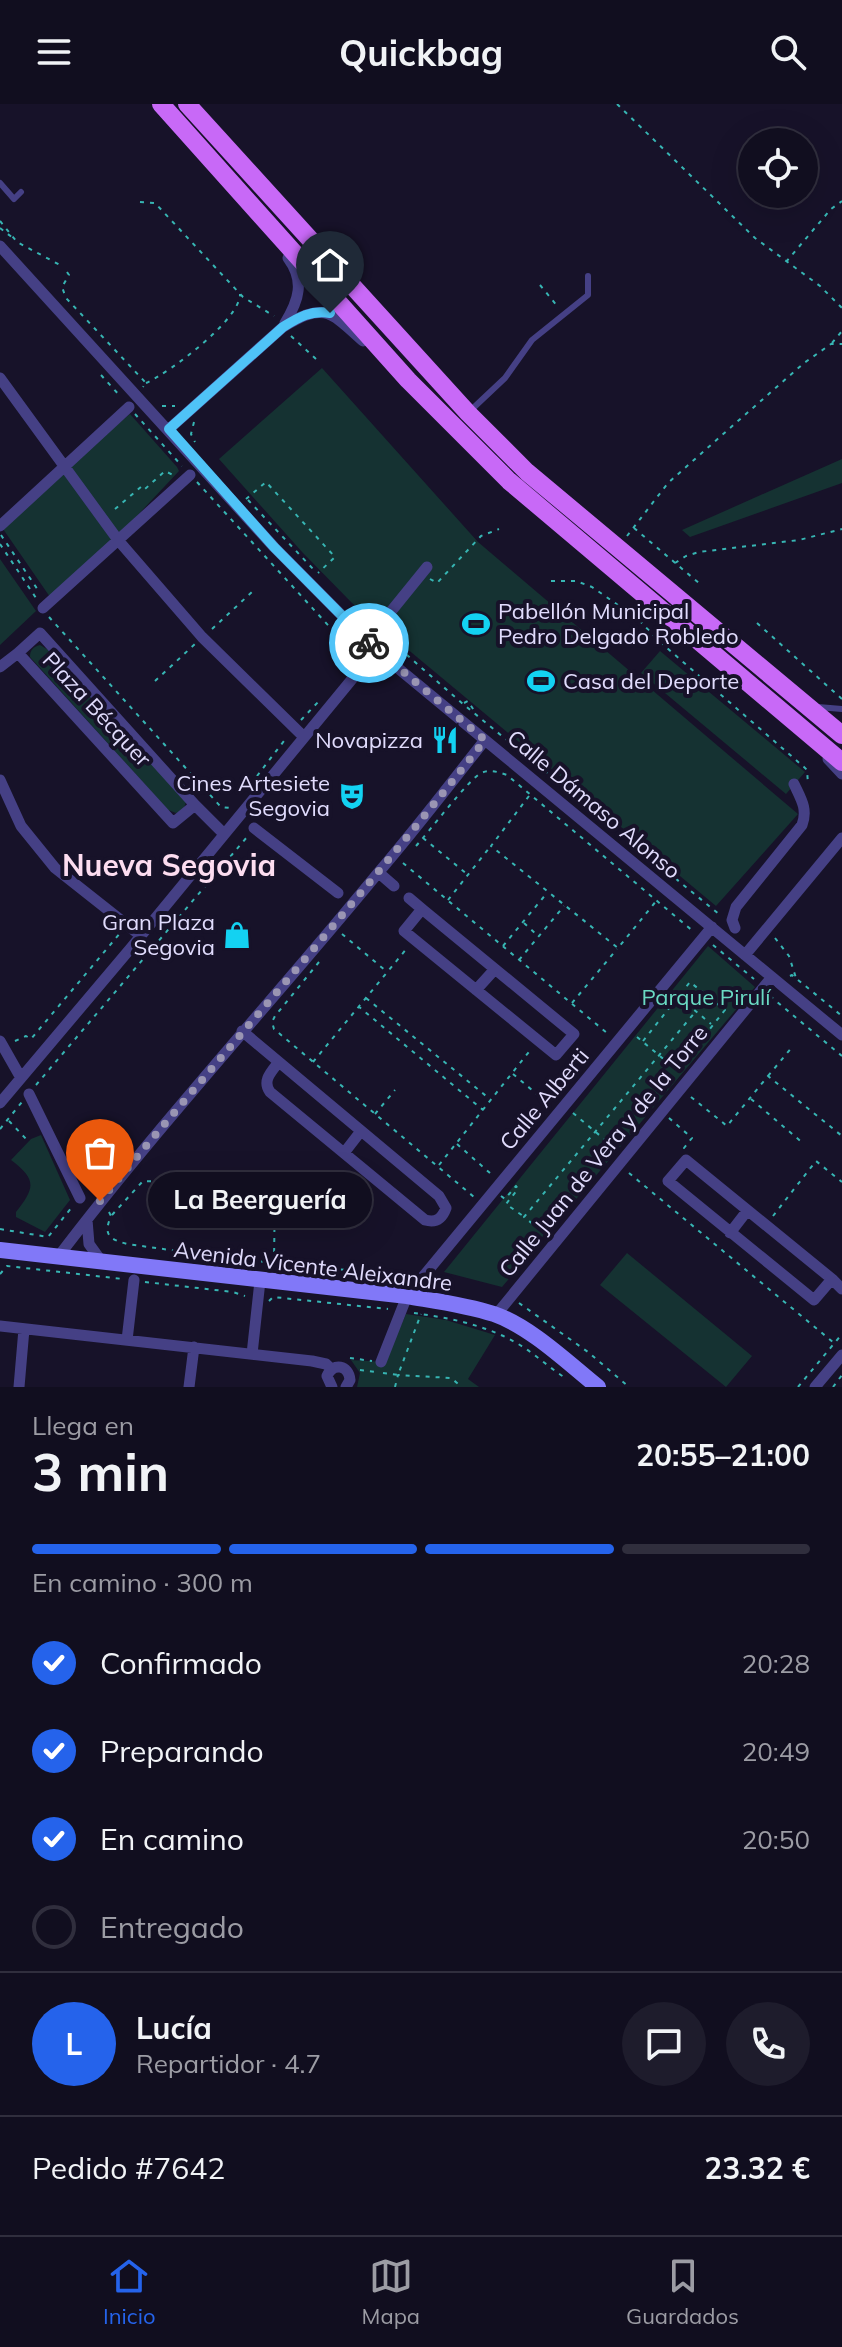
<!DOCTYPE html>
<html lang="es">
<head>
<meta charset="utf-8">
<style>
	body { margin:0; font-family:Mulish,sans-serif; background:#1e1c2c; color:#f1f3f6; height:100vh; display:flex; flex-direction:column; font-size:30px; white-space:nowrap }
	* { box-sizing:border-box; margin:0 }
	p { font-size:26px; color:#9c9ca4 }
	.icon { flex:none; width:44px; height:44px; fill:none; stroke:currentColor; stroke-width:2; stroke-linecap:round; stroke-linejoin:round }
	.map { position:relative; height:1283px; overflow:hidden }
	.details { display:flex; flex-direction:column; background:#110e1f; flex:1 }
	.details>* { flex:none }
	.tools { position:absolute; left:738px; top:24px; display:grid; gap:16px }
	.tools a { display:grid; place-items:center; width:80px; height:80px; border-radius:50%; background:#110e1f; box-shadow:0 8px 32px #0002,0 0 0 2px #302e3d; font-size:40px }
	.pin { position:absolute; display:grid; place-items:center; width:68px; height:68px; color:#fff; margin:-82px -34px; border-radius:50% 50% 50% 0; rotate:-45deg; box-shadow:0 0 8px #0007 }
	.pin .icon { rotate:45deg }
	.courier { position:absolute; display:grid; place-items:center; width:80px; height:80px; margin:-40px; border:6px solid #4fc3f7; border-radius:50%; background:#fff; color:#222; box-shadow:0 2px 10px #0007 }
	.bubble { position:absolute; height:56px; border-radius:28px; background:#110e1f; box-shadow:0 8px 32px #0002,0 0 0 2px #302e3d; font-size:26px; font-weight:700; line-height:56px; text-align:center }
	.headline em { font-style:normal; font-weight:700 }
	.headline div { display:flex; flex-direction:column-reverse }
	.headline { display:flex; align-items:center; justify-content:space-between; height:136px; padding:0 32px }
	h1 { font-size:52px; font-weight:700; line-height:60px }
	.bar { display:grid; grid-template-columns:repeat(4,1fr); gap:12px 8px; align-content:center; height:96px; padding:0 32px }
	.bar i { height:10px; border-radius:6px; background:#302e3d }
	.bar .selected { background:#2563eb }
	.bar p { grid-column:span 4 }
	.line { display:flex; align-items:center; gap:20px; padding:0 32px; border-top:2px solid #302e3d }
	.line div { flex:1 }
	.round { display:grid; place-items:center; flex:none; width:84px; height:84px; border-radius:42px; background:#1e1c2c }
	ol { padding:0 32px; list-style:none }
	li { display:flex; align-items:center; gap:24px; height:88px }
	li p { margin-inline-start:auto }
	li .icon { padding:8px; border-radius:50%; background:#2563eb; color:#fff; stroke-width:4 }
	li:last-child { color:#9c9ca4 }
	li i { width:44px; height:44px; border:4px solid #302e3d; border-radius:50% }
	header { display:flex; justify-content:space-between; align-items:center; height:104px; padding:0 32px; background:#110e1f; font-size:36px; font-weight:700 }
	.menu { display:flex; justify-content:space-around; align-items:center; height:112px; border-top:2px solid #302e3d; background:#110e1f; font-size:22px; color:#9c9ca4 }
	.menu a { display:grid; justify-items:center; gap:4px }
	.menu .selected { color:#2563eb }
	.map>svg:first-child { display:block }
</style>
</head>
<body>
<header><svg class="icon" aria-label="menu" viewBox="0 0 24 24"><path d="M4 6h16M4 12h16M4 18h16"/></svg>Quickbag<svg class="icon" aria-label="search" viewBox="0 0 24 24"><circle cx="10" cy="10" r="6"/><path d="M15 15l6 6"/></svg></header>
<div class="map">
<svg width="842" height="1283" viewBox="0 0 842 1283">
	<rect width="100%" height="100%" fill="#171229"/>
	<!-- green -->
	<path fill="#153232" d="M322 264 478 438 798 710 716 802 352 499 303 449 219 355Z
		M130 310 177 363 179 367 120 430 65 364Z
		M842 355V379L690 433 682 426Z
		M63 369 111 435V442L50 493 1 422Z
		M0 455 36 507 0 541Z
		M40 541 50 547 186 698 183 707 176 709 168 706 30 553C30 546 33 543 40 541Z
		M660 547 805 668 786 690 641 569Z
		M708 842 755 883 502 1183 444 1168Z
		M41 1031 70 1096 45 1128 16 1113V1108C36 1083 36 1075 11 1056L31 1035Z
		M627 1149 752 1252 726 1283 600 1181Z
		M406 1210 446 1216 495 1231 468 1275 479 1283H357L360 1269 351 1256 385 1258Z"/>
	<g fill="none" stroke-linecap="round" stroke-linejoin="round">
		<!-- path -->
		<path stroke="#37b5b3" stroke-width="2" stroke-dasharray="4 6" stroke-linecap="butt" d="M617 0 755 134 820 182 842 204
			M140 98 155 99 243 193 274 212
			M0 117 17 138 60 161
			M0 124 13 134
			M786 158 831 105 842 97
			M67 168 69 171 62 183 66 194 146 279 143 283
			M540 181 558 203
			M291 232 317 256
			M832 239 842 227
			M101 271 121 293
			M146 279C169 269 241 215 240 190
			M162 302H175
			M135 310 182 362
			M194 318 191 330 195 338
			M197 378 337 531 344 549 343 568
			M246 395 266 378 335 453 318 469
			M248 396 315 467
			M115 405 142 382 145 385 165 367 173 371
			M634 424 700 480
			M1 431 40 489
			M627 432 668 379 730 324 804 259 831 240H842
			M0 440 36 494
			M675 459 686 452 699 448 799 436 842 425
			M430 475 437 479 481 432 499 425
			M551 477H576L592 483 638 515 659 537 804 663 807 666 808 680
			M49 513 221 703 230 704
			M757 519 842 595
			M212 525 252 488
			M384 531 463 600 720 811
			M155 577 195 540
			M464 599 468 597 475 608
			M301 616 319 597
			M257 672 287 633
			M529 692 491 742 618 844 657 796
			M423 734 467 770
			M416 742C428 729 469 675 481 669 490 665 498 668 507 671L694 828
			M403 759 607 929
			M448 796 490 743
			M524 819 537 831
			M342 830 386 867
			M775 834 789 852 796 874
			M713 841 754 875
			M503 842 547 789
			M519 856 564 802
			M319 858 275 912 272 918 274 925 474 1093
			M790 872 792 871 842 912
			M770 892 842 952
			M679 893 711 920
			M366 894 491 996
			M572 899 617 845
			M358 902 483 1006
			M637 933 678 967
			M15 937 26 932 31 935 121 828
			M643 937 690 878 725 906 677 966
			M313 958 408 843
			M513 970 551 1002
			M768 972 793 942
			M36 981 247 733
			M691 993 727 1022 768 972 842 1032
			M751 995 804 1040
			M573 1009 617 1046
			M375 1010 395 986
			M669 1014 692 1034 684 1044V1047
			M9 1017 28 1037
			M0 1025 22 998
			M457 1040 491 1070
			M439 1061 532 944
			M629 1069 834 1239
			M501 1092 505 1095 516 1082 518 1085 506 1100 523 1112
			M109 1108 111 1112C103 1131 109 1135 127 1140L235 1155 408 1172
			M112 1111 143 1077 275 1082 274 1158
			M773 1112 816 1057 842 1078
			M0 1125 48 1133 72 1103
			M548 1132 524 1113 696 907
			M0 1170 7 1162 123 1175
			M145 1178 233 1188 245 1192
			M269 1197 273 1193 388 1205
			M519 1199 588 1248 629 1283
			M414 1209C451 1214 491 1222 523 1243 537 1252 550 1264 564 1273
			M350 1254 372 1257
			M360 1266 377 1268
			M383 1269 398 1271 421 1210
			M395 1283 398 1271 451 1274 462 1283
			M798 1283 842 1230
			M833 1283 842 1271"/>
		<!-- lane -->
		<path stroke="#454085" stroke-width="6" d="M0 79 14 95 21 88
			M470 307 505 274 532 236 588 191V172
			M818 603 842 605"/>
		<!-- street -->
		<path stroke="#454085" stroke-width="11" d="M0 142 274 443 376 546 842 931
			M285 219C299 196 305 177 288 154
			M0 274 118 436 202 533 304 633
			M169 325 283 223C324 198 330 207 363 237
			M0 422 129 303
			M43 504 190 371
			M367 537 427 463
			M0 563 18 549
			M828 655 842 670
			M0 676 21 722 55 764 141 832
			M195 701 173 719 18 549 40 529 195 701 224 730
			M254 724 338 789
			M379 769 394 782
			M409 794 422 805
			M422 805 574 930 556 951 404 827Z
			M735 824 732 816 736 803 802 721C808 705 801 695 794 680
			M745 851 842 734
			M476 886 495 865
			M242 927 439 1092 446 1104C442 1115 436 1119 425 1116L270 988C262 977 271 968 278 959
			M0 937 21 974
			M29 990 80 1094
			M0 999 130 845 376 546
			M344 1049 361 1027
			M686 1056 832 1175 814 1196 668 1077Z
			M87 1116 89 1140 102 1158
			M730 1129 747 1107
			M58 1153C159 1020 272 898 378 769 415 726 450 680 485 636
			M832 1175 842 1185
			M496 1211 772 873
			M0 1222 312 1257 326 1260 331 1265
			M127 1236 134 1176
			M252 1250 260 1177
			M381 1258 407 1192 412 1186 712 823
			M19 1283 24 1225
			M189 1283 194 1243
			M332 1283 327 1272C333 1258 349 1261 350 1276L346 1283
			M815 1283 842 1251"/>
		<!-- secondary -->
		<path stroke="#8178f8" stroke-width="16" d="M0 1146 407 1192C436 1197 467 1201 494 1210 531 1223 568 1259 598 1283"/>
		<!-- primary -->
		<path stroke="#c869f7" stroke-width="18" d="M161 0 408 276 509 377 842 658
			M187 0 468 309 527 368 842 631"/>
	</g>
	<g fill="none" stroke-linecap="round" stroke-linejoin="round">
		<!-- done -->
		<path stroke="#9a95b3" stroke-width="8" stroke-dasharray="0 14.4" d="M100 1097C228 943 361 794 485 636L369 539"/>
		<!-- route -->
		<path stroke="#4fc3f7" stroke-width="10" d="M330 209C311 206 299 213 283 223L169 325 274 443 369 539"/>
	</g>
	<!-- icons -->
	<defs>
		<g id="stadium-bare" transform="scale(2.16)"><path d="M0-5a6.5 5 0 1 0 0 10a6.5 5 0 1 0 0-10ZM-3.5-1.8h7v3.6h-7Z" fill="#13d2f2" stroke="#171229" stroke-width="2.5" paint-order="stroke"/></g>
		<g id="restaurant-bare" transform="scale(2.16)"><path d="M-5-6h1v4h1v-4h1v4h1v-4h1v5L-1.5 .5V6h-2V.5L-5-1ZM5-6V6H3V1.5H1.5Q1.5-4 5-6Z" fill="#13d2f2" stroke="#171229" stroke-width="2.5" paint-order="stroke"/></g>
		<g id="theatre-bare" transform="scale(2.16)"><path d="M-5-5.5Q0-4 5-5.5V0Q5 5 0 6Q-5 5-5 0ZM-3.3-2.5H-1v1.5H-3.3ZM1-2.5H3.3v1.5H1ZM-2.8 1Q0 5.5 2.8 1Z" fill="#13d2f2" stroke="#171229" stroke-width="2.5" paint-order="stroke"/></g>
		<g id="shop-bare" transform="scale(2.16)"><path d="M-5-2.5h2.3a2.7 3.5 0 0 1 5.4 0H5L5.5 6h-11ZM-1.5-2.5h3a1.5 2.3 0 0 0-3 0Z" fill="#13d2f2" stroke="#171229" stroke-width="2.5" paint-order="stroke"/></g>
	</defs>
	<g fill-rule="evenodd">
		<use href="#stadium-bare" x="476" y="520"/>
		<use href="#stadium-bare" x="541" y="577"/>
		<use href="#restaurant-bare" x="445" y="636"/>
		<use href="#theatre-bare" x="352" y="692"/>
		<use href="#shop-bare" x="237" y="831"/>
	</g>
	<g text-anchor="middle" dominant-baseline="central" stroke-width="8" stroke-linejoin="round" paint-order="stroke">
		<!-- poi labels -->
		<g font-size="22" fill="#e1dcfd" stroke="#171229" text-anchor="end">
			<text x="498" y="507" text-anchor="start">Pabellón Municipal<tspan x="498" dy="25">Pedro Delgado Robledo</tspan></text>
			<text x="563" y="577" text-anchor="start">Casa del Deporte</text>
			<text x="423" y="636">Novapizza</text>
			<text x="330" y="679">Cines Artesiete<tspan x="330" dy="25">Segovia</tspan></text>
			<text x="215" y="818">Gran Plaza<tspan x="215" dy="25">Segovia</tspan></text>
		</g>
		<!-- street labels -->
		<g font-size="22" fill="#e1dcfd" stroke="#171229">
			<text transform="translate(97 605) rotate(47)">Plaza Bécquer</text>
			<text transform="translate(594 700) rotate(40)">Calle Dámaso Alonso</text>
			<text transform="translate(544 995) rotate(-50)">Calle Alberti</text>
			<text transform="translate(603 1047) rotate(-51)">Calle Juan de Vera y de la Torre</text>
			<text transform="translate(313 1162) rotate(7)">Avenida Vicente Aleixandre</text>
		</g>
		<!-- park labels -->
		<g font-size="22" fill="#6adac3" stroke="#171229">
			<text x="706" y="893">Parque Pirulí</text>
		</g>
		<!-- district labels -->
		<g font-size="30" font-weight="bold" fill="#fdddf0" stroke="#171229">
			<text x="169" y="761">Nueva Segovia</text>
		</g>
	</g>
</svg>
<div class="tools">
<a><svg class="icon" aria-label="locate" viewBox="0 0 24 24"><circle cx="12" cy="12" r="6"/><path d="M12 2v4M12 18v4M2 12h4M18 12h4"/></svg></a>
</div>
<div class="pin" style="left:100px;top:1097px;background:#ea580c"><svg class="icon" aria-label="bag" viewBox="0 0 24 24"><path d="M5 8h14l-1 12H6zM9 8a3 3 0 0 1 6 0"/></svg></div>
<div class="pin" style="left:330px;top:209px;background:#1f2937"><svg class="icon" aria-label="home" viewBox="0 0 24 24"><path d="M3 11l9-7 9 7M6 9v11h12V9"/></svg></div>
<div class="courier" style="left:369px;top:539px"><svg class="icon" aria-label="bike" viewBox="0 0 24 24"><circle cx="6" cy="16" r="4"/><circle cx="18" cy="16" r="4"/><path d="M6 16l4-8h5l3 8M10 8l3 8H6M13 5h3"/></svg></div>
<div class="bubble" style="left:148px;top:1068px;width:224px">La Beerguería</div>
</div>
<section class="details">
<div class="headline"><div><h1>3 min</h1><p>Llega en</p></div><em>20:55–21:00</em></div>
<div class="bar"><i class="selected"></i><i class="selected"></i><i class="selected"></i><i></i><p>En camino · 300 m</p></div>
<ol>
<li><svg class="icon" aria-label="check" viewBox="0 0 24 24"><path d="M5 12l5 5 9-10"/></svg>Confirmado<p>20:28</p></li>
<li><svg class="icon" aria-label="check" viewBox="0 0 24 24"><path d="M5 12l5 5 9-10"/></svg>Preparando<p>20:49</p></li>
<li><svg class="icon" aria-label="check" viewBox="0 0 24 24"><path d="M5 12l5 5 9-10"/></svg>En camino<p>20:50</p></li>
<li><i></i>Entregado</li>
</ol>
<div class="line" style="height:144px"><b class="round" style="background:#2563eb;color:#fff">L</b><div><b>Lucía</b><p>Repartidor · 4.7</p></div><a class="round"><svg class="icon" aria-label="chat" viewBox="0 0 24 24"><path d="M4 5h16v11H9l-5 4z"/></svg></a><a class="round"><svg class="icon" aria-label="phone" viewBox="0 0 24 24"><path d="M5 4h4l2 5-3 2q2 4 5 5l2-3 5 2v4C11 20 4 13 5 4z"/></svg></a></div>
<div class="line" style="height:104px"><div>Pedido #7642</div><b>23.32 €</b></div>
</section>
<nav class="menu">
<a class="selected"><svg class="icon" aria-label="home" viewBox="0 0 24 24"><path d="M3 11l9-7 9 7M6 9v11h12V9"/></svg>Inicio</a>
<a><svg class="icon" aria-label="map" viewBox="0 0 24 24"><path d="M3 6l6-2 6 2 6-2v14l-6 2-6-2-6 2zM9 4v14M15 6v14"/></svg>Mapa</a>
<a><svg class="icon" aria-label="saved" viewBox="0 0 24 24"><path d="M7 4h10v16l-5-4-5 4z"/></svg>Guardados</a>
</nav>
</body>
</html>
